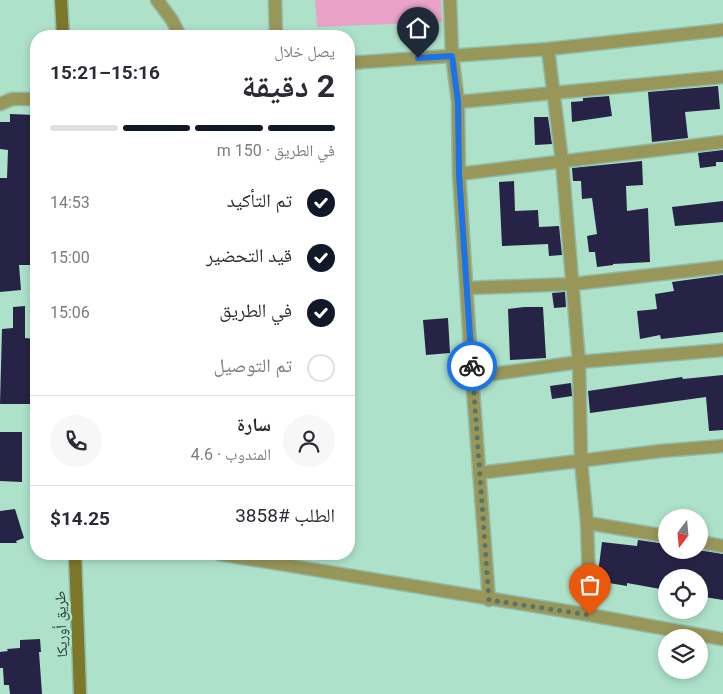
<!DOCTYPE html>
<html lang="ar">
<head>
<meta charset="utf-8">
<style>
	body { margin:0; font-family:Roboto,"Noto Naskh Arabic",sans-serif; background:#f7f7f7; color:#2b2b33; direction:rtl; height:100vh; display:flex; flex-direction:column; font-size:19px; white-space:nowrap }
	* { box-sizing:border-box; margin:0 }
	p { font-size:16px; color:#7c7c81 }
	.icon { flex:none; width:28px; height:28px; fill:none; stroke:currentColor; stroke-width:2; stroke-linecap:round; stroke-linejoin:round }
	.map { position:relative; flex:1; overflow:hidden; direction:ltr }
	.details { position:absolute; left:30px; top:30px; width:325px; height:530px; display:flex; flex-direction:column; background:#fff; border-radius:20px; box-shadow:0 2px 8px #0003; direction:rtl }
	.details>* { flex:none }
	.needle { width:32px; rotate:196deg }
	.fabs { position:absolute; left:658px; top:509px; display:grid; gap:10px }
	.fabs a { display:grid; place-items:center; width:50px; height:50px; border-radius:50%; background:#fff; box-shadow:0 2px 8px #0003; font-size:25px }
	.pin { position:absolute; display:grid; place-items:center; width:42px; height:42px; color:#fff; margin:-51px -21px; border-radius:50% 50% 50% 0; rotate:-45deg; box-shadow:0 0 5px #0007 }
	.pin .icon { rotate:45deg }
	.courier { position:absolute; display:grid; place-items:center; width:50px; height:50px; margin:-25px; border:4px solid #1a73e8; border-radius:50%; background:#fff; color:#222; box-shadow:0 1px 6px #0007 }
	.summary em { font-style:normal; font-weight:700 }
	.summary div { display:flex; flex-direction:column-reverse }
	.summary { display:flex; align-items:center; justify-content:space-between; height:85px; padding:0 20px }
	h1 { font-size:32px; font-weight:700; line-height:38px }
	.bar { display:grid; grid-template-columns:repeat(4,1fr); gap:8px 5px; align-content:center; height:60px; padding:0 20px }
	.bar i { height:6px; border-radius:4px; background:#e1e1e2 }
	.bar .on { background:#111827 }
	.bar p { grid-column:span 4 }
	.line { display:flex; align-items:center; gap:12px; padding:0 20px; border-top:1px solid #e1e1e2 }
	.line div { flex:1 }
	.round { display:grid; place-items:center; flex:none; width:52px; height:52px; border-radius:26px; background:#f7f7f7 }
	ol { padding:0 20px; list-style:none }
	li { display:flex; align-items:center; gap:15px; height:55px }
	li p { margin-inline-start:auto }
	li .icon { padding:5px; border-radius:50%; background:#111827; color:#fff; stroke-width:4 }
	li:last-child { color:#7c7c81 }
	li i { width:28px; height:28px; border:2px solid #e1e1e2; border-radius:50% }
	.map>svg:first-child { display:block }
</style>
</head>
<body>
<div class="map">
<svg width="723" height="694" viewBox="0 0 723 694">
	<rect width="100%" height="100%" fill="#ade1ca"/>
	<!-- green -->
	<path fill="#e9a2c8" d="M315 0H441L442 22 317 27Z"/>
	<!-- building -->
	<path fill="#262346" d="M718 86 720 109 685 112 688 138 652 142 648 92Z
		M609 96 612 116 572 122 571 102 583 101V98Z
		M10 114 36 115 34 162H30L35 205H34L32 265H19L21 290 0 292V178H7L8 150 0 149V122H10Z
		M534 117H548L552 144 535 145Z
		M723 150V162H716V166L700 168 698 153Z
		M642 161 643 185 626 186 627 211 648 208 650 262 613 264V265L597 267 595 252H589L587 236 597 234 592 198 582 199 581 181H573L572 168Z
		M514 181 515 211 538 210 539 227 559 226 562 255 549 256 548 244 502 246 499 182Z
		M723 201V222L675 226 672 207Z
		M723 275V332L661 339 660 335 640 339 637 311 657 309 655 294 674 291 672 282Z
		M565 292 566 307 554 308 552 293Z
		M25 306V338L36 339V376H32V404H0L2 329 13 328V307Z
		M524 307H543L546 358 510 360 508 309Z
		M448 318 450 353 426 355 423 320Z
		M723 375V430L709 431 706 397 590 413 588 391 682 377 683 379Z
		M571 383 572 396 552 399 550 386Z
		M0 432H22V482L0 481Z
		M15 509 24 538 16 541 17 543H0V511Z
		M638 540 666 544V550H698L723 554V600L699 596V578H666V590L627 583V586L597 581 602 542 637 546Z
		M40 639 41 652H39L42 694H10L9 685H4L3 668H0V652L8 651 7 649 20 648V640Z"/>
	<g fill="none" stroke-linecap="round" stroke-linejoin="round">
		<!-- street casing -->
		<g stroke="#8fbca9" stroke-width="15">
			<path id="street" d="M157 0 172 20 180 36
				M275 0 276 36
				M450 0 452 55 458 102 459 174 472 377 489 600
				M548 49 562 161 579 362 581 461 587 523 590 615
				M349 63 548 49 723 30
				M458 102 723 77
				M0 104 12 99H36
				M459 174 723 142
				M467 288 573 284 723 267
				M472 377 579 362 723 350
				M479 473 661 451 723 446
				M587 523 666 536
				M699 542 723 546
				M219 554 590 615 723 639"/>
		</g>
		<!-- secondary casing -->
		<g stroke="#8fbca9" stroke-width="15">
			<path id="secondary" d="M61 0 63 36
				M75 554 80 694"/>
		</g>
		<!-- street -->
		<use href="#street" stroke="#99965a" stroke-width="12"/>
		<!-- secondary -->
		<use href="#secondary" stroke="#7c7729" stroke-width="12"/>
	</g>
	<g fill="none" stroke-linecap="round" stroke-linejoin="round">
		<!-- done -->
		<path stroke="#557567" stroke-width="5" stroke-dasharray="0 9" d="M472 366 489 600 590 615"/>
		<!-- route -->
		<path stroke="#1a73e8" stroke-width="6" d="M418 58 452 56 458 102 459 174 472 366"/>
	</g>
	<g text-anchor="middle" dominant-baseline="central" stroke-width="5" stroke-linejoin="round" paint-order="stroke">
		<!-- street labels -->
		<g font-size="15" fill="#263b32" stroke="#ade1ca">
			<text transform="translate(61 624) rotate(-92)">طريق أوريكا</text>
		</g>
	</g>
</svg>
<div class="fabs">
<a><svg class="needle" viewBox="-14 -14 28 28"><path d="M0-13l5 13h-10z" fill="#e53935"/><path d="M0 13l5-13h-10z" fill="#7c7c81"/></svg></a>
<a><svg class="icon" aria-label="locate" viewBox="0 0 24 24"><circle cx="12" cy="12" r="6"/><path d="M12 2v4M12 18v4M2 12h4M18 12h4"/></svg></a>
<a><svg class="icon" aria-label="layers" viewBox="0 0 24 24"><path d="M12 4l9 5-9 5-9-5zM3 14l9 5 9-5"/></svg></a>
</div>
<div class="pin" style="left:590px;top:615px;background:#ea580c"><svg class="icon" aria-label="bag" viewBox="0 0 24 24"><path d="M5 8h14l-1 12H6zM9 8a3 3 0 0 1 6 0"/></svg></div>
<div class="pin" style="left:418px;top:58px;background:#1f2937"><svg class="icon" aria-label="home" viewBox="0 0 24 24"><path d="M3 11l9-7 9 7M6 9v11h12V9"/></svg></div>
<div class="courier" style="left:472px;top:366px"><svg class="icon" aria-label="bike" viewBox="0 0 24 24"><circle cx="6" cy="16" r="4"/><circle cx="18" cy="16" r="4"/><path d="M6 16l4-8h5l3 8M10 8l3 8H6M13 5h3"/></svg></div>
<section class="details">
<div class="summary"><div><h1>2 دقيقة</h1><p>يصل خلال</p></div><em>15:16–15:21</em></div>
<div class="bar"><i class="on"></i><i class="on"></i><i class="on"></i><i></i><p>في الطريق · 150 m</p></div>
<ol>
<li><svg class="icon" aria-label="check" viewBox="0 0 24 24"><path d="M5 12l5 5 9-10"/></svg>تم التأكيد<p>14:53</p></li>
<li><svg class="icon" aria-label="check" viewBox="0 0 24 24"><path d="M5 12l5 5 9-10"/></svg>قيد التحضير<p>15:00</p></li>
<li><svg class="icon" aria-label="check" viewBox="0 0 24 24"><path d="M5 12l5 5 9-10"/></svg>في الطريق<p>15:06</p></li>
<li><i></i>تم التوصيل</li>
</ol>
<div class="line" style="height:90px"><a class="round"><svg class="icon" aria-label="person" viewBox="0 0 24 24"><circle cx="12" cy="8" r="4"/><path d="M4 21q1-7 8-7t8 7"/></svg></a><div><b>سارة</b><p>المندوب · 4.6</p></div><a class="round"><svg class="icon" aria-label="phone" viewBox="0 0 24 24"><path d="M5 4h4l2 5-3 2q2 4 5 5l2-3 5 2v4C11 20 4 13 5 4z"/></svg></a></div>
<div class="line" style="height:65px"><div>الطلب #3858</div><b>$14.25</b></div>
</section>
</div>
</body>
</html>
